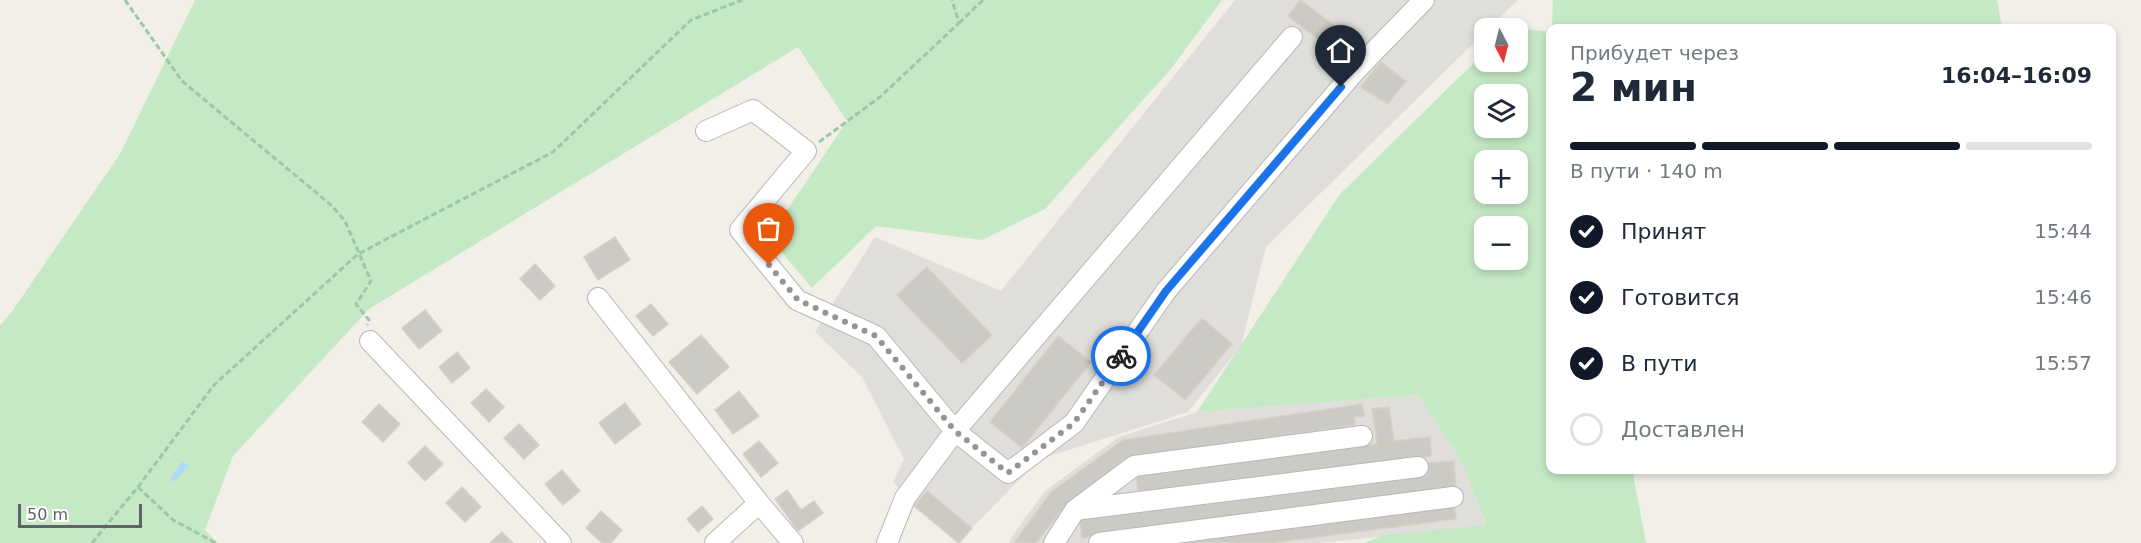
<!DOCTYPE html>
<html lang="ru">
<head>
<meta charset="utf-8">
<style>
	body { margin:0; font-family:"DejaVu Sans",sans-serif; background:#f6f6f7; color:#1f2937; height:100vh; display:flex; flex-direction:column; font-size:22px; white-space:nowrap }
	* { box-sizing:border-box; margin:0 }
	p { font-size:20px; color:#747a83 }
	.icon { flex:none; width:33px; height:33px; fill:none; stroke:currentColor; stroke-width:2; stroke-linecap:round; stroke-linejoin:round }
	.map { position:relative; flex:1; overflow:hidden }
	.panel { position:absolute; left:1546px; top:24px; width:570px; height:450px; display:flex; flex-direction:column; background:#fff; border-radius:12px; box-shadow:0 3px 9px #0003 }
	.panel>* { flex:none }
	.needle { width:39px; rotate:173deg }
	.tools { position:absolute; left:1474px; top:18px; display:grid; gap:12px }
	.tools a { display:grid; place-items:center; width:54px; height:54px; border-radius:12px; background:#fff; box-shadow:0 3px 9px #0003; font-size:30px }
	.scale { position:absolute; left:18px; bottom:15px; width:124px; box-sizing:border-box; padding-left:6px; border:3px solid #5f6368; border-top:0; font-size:16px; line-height:21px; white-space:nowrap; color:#5f6368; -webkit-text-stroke:4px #fff; paint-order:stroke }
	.pin { position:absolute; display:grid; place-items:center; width:51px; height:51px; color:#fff; margin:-62px -26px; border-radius:50% 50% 50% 0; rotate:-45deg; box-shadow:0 0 6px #0007 }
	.pin .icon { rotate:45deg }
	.courier { position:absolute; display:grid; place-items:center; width:60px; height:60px; margin:-30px; border:4px solid #1a73e8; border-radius:50%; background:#fff; color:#222; box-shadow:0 2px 8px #0007 }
	.overview em { font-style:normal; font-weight:700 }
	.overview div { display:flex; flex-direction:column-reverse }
	.overview { display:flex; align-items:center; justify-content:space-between; height:102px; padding:0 24px }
	h1 { font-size:39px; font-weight:700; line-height:45px }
	.bar { display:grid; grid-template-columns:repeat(4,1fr); gap:9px 6px; align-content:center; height:72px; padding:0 24px }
	.bar i { height:8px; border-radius:4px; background:#e0e1e3 }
	.bar .active { background:#111827 }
	.bar p { grid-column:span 4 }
	ol { padding:0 24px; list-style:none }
	li { display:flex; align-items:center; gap:18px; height:66px }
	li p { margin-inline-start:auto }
	li .icon { padding:6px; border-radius:50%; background:#111827; color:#fff; stroke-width:4 }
	li:last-child { color:#747a83 }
	li i { width:33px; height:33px; border:3px solid #e0e1e3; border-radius:50% }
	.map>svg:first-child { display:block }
</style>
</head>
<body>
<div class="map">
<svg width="2141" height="543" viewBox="0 0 2141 543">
	<rect width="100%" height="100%" fill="#f1efe8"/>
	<!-- industrial -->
	<path fill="#e0deda" d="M1235 0H1518L1489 28H1485V32L1266 247 1241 346 1188 412 1040 459 957 543 914 506 893 482 904 459 862 377 815 332 875 237 1001 291Z
		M1418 395 1460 459 1486 526 1319 543H1009L1012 536 1045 491 1119 437 1197 412Z"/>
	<!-- green -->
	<path fill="#c5e8c5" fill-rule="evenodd" d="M195 0H1222L1170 70 1045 209 982 240 876 226 812 288 769 237 847 121 798 47 369 309 233 456 205 530 218 543H0V325L11 313 120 154Z
		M1553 0H1997L2002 28H1552Z
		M1510 27 1551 32V470H1634V479L1646 543H1364L1384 535 1486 525 1460 459 1418 395 1197 412 1340 194 1485 52V62H1518V28ZM1485 94H1518V128H1485ZM1518 160V194H1485V160ZM1485 226H1518V260H1485Z"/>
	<!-- water -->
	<path fill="#aadaff" d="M182 462 189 465 174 482 171 478Z"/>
	<!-- building -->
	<path fill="#cccac5" stroke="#d6d1c6" stroke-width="1.5" d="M1300 0 1338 28 1324 44 1288 16Z
		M1381 62 1406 81 1388 104 1360 87Z
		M615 237 630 260 598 280 584 257Z
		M535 264 555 286 540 300 520 279Z
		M927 267 992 335 962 363 897 295Z
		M651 304 668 324 653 336 636 316Z
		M425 310 442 331 419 349 402 328Z
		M1202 318 1232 344 1185 400 1154 375Z
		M701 335 729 367 697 394 669 362Z
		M1058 336 1091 362 1022 448 990 422Z
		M457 352 470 368 452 383 439 367Z
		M486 389 504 407 489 422 471 403Z
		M739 391 759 416 733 434 715 410Z
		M625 403 641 424 615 444 599 423Z
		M379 404 400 424 383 442 362 422Z
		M1362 404 1365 416 1354 417 1355 425 1126 459 1066 505 1036 543H1014L1051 492 1123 440Z
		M1389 407 1394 441 1430 437 1431 456 1138 493 1136 474 1377 444 1372 409Z
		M519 424 539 445 524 459 504 438Z
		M759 441 778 463 761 477 743 454Z
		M425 446 443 464 425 481 408 463Z
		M1454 461 1456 488 1082 538 1080 517 1428 475 1427 463Z
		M562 470 580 491 563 505 545 484Z
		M462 487 481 507 465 522 446 503Z
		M787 490 801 510 814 501 823 513 798 531 775 499Z
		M927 491 972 528 959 543 914 506Z
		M1454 504 1456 519 1270 543H1146Z
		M702 506 713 519 698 532 687 519Z
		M601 511 622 530 611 543H602L586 528Z
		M502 532 513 543H490Z"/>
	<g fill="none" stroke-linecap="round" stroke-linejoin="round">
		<!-- minor casing -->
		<g stroke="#b5b8bc" stroke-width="22">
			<path id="minor" d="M1292 37 955 431 1008 473 1074 423 1166 291 1356 70 1424 0
				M706 131 753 110 806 151 740 230 797 300 876 336 955 431 905 498 887 543
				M598 298 759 503 793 543
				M370 341 561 543
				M1075 510 1418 467
				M715 543 759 503
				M1054 543 1075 510 1134 466 1362 436
				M1099 543 1453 497"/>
		</g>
		<!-- path -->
		<path stroke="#9cc7a9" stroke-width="3" stroke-dasharray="6 3" stroke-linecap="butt" d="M125 0 182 81 331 205 345 221 371 281 356 304 369 320 367 325
			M959 23 983 0
			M819 142 880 97 959 23 952 0
			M138 487 173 520 216 543
			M92 543 138 487 214 385 358 254 553 152 691 20 742 0"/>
		<!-- minor -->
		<use href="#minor" stroke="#fff" stroke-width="20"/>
	</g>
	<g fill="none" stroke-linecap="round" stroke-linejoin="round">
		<!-- done -->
		<path stroke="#929495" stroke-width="6" stroke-dasharray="0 10.8" d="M769 265 798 300 876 336 955 431 1008 473 1074 423 1121 356"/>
		<!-- route -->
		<path stroke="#1a73e8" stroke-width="8" d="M1121 356 1166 291 1341 87"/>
	</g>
</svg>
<div class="tools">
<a><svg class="needle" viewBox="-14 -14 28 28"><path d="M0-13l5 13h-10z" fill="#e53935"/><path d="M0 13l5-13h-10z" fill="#747a83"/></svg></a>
<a><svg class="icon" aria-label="layers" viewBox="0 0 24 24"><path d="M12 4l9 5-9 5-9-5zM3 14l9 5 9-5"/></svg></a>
<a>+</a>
<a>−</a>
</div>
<div class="scale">50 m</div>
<div class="pin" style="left:769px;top:265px;background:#ea580c"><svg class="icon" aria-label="bag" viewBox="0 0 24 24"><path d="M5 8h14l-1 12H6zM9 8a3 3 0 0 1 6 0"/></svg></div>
<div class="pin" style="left:1341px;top:87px;background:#1f2937"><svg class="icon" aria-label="home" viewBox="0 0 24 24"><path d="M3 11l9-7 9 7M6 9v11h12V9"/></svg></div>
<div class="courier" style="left:1121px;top:356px"><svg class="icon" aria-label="bike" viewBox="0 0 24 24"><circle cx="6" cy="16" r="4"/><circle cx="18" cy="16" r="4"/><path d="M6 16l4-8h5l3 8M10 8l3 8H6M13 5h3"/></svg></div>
<section class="panel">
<div class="overview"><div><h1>2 мин</h1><p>Прибудет через</p></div><em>16:04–16:09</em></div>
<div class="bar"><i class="active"></i><i class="active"></i><i class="active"></i><i></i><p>В пути · 140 m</p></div>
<ol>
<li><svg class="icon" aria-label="check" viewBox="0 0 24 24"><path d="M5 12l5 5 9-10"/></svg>Принят<p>15:44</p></li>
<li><svg class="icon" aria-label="check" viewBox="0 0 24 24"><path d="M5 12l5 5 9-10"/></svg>Готовится<p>15:46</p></li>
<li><svg class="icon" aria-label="check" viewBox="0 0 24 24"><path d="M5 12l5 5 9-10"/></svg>В пути<p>15:57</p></li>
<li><i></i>Доставлен</li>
</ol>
</section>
</div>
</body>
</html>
